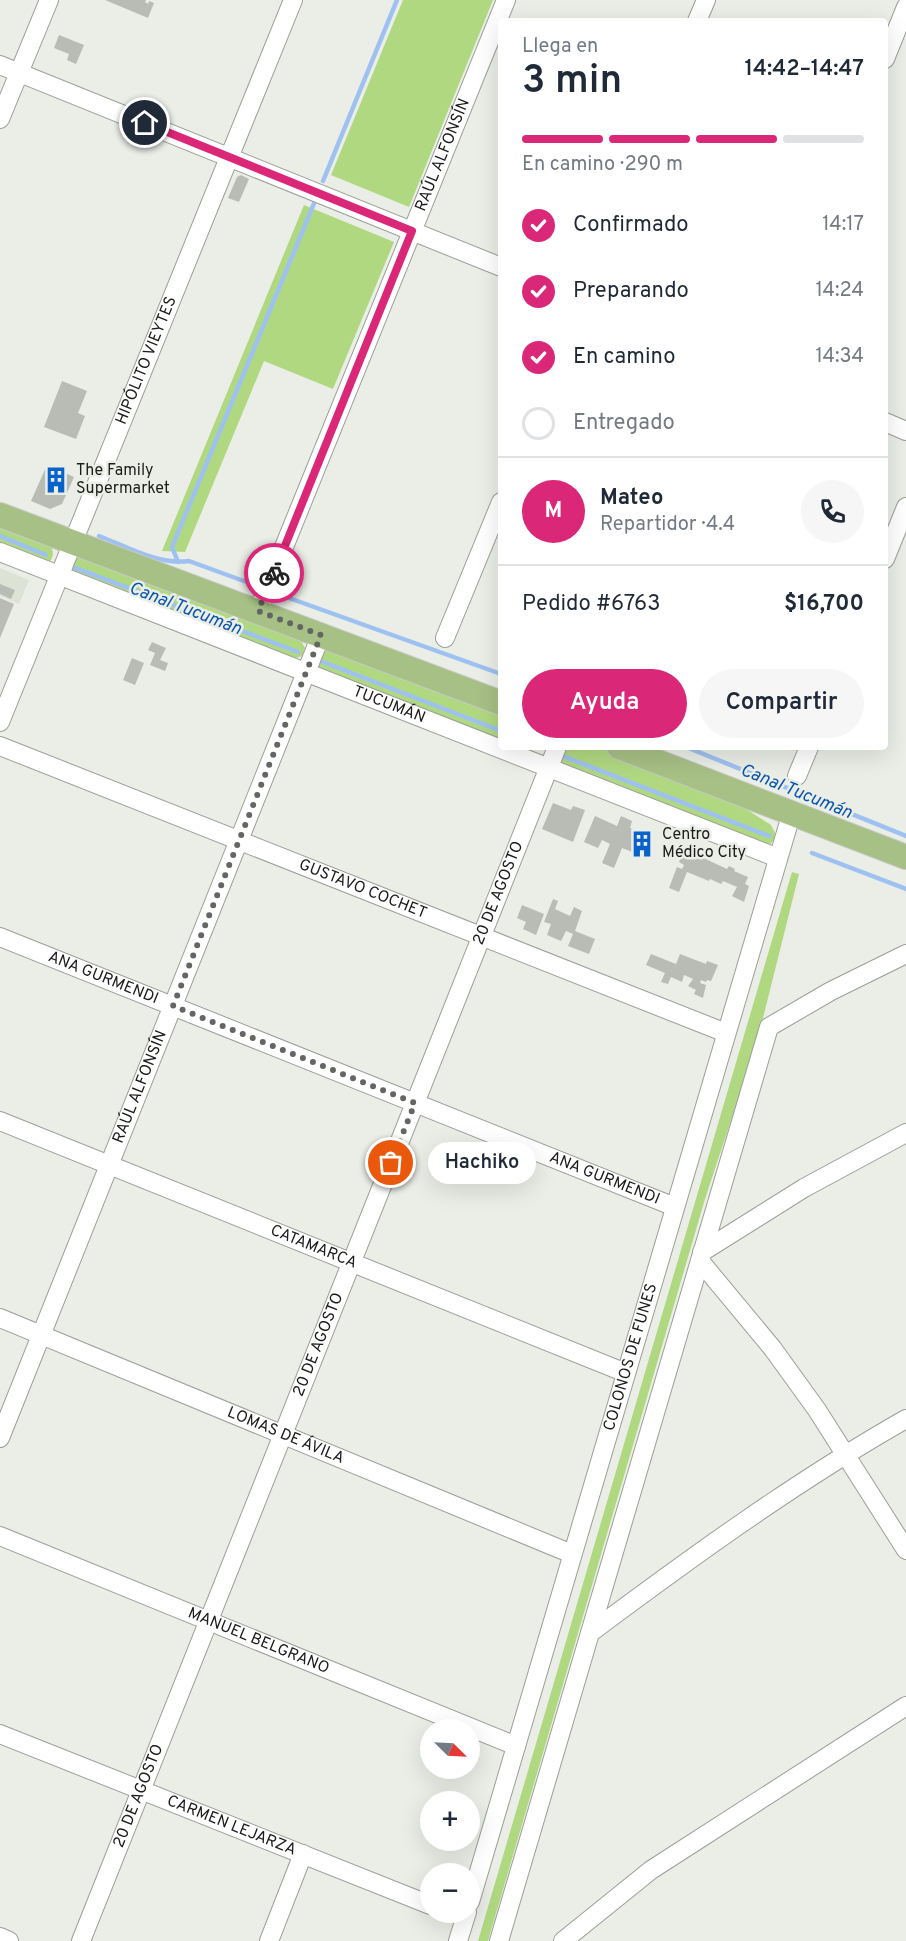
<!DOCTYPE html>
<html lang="es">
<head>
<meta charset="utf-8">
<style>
	body { margin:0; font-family:Overpass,sans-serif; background:#f6f6f7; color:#1f2937; height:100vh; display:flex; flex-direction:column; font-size:22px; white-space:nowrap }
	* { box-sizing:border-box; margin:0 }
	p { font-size:20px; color:#747a83 }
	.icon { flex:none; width:33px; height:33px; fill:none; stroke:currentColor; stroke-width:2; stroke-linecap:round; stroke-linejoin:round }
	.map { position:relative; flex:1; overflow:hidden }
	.sheet { position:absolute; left:498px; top:18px; width:390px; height:732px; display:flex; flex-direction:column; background:#fff; border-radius:6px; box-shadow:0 6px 24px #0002 }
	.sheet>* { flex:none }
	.needle { width:39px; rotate:114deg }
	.tools { position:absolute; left:420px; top:1719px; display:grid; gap:12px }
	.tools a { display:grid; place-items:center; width:60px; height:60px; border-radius:50%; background:#fff; box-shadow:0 6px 24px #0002; font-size:30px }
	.pin { position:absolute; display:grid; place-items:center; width:51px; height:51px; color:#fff; margin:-26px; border:3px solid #fff; border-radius:50%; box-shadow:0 2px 6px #0007 }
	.courier { position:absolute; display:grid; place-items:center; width:60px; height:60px; margin:-30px; border:4px solid #db2777; border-radius:50%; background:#fff; color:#222; box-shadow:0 2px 8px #0007 }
	.bubble { position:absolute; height:42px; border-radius:21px; background:#fff; box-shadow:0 6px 24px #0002; font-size:20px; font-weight:600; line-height:42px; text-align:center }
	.headline em { font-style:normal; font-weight:600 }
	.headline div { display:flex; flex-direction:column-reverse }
	.headline { display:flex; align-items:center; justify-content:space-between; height:102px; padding:0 24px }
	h1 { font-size:39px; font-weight:600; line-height:45px }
	.bar { display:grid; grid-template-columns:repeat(4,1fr); gap:9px 6px; align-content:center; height:72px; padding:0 24px }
	.bar i { height:8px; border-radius:4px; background:#e0e1e3 }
	.bar .current { background:#db2777 }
	.bar p { grid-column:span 4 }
	.line { display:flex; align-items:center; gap:15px; padding:0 24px; border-top:2px solid #e0e1e3 }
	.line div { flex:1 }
	.round { display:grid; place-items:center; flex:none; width:63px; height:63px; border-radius:32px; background:#f6f6f7 }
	ol { padding:0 24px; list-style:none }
	li { display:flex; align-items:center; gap:18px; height:66px }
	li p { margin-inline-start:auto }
	li .icon { padding:6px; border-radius:50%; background:#db2777; color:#fff; stroke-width:4 }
	li:last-child { color:#747a83 }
	li i { width:33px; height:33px; border:3px solid #e0e1e3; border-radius:50% }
	.primary-button { display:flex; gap:12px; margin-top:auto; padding:12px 24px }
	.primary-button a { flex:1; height:69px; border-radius:36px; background:#db2777; color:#fff; font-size:24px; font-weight:600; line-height:69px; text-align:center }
	.primary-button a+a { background:#f6f6f7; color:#1f2937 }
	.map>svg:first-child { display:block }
</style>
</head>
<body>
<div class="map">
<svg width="906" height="1941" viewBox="0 0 906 1941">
	<rect width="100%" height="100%" fill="#eaeee7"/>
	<!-- built -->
	<path fill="#dce3d5" d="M0 568 29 580 19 604 0 596Z"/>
	<!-- green -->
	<path fill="#b0d881" d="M403 0H493L409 207 331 175Z
		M304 205 394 242 333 389 264 361 185 552 162 551Z
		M0 525 49 544C54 551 54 554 50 562L42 563 0 545Z
		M75 555 300 639 305 648 302 656 291 660 68 572Z
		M325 649 501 713V741L316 669Z
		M563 747H599L735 802 771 825 775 833 774 840 770 844H759L614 783 566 767 560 760Z
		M792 872 799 874 757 1042 705 1199 488 1941H478Z"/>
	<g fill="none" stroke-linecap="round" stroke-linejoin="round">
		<!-- stream -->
		<path stroke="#9fc1f1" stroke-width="4.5" d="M323 181 397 0
			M0 536 46 555
			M99 536C128 547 157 565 189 561L252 584
			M178 562 172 547 315 201
			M73 567 298 652
			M289 598 501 674
			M323 662 501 731
			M686 747 906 836
			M565 757 769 836
			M812 853 906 889"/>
	</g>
	<!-- building -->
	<path fill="#b9bcb5" d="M105 0H146L145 2 148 4 149 1 154 3 148 18Z
		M59 35 84 45 76 64 67 60 69 54 54 48Z
		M241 175 249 179 239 202 228 198 237 177Z
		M62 381 87 391 78 413 85 416 76 439 44 427Z
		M47 465 74 477 62 504 50 509 31 501Z
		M0 584 15 590 11 599 0 594Z
		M0 598 14 604 0 638Z
		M152 642 166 648 160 660 168 663 165 671 150 665 155 653 148 650Z
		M132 658 144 663 135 685 123 680Z
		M553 803 571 810 573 806 585 810 573 842 542 829Z
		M595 816 617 826 621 816 632 821 630 828 651 836 643 856 622 848 614 868 602 863 610 844 602 840 598 848 584 842Z
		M684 849 727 869 729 866 735 869 734 871 748 877 745 884 749 886 744 902 732 896 737 887 723 881 721 884 710 879 709 881 687 872 679 892 669 888 677 867 682 869 684 865 679 862Z
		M553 899 558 901 555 909 570 916 574 907 582 911 575 931 595 939 589 954 568 946 573 934 566 931 561 941 547 935 551 924 544 922Z
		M522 905 544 914 536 935 523 929 526 922 517 918Z
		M651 954 676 964 680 954 706 964 707 961 718 965 711 981 707 980 706 982 701 980 700 983 706 985 703 998 694 994 696 990 688 986 693 979 684 975 682 982 671 977 668 984 661 982 665 973 646 965Z"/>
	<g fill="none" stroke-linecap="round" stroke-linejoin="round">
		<!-- minor casing -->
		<g stroke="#9b9f98" stroke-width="20">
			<g id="minor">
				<path d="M697 21 706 0"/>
				<path d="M885 59 906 7"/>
				<path d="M0 65 501 267"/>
				<path d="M0 119 49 0"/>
				<path d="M885 422 906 431"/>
				<path id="s1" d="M0 552 778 858"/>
				<path d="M885 559 906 507"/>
				<path id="s2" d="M258 611 506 0"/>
				<path d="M445 638 501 502"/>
				<path id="s3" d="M0 722 293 0"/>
				<path id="s4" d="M0 746 726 1033"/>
				<path d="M797 776 809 747"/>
				<path id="s5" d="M0 937 675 1207"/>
				<path id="s6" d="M0 1121 626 1373"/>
				<path d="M702 1252 804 1188 906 1133"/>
				<path d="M700 1261 773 1349 817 1410 906 1550"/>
				<path id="s7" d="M0 1318 572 1554"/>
				<path id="s8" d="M0 1438 321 635"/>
				<path id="s9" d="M0 1536 516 1746"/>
				<path d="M590 1633C692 1557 795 1482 906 1419"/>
				<path id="s10" d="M0 1734 430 1905"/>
				<path id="s11" d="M470 1902 792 812"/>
				<path d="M0 1937 9 1941"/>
				<path id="s12" d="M81 1941 557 747"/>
				<path d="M269 1941 303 1854"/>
				<path d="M458 1941 467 1912"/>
				<path d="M499 1941 769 1027 831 991 906 954"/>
				<path d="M563 1941 651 1870 906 1706"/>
			</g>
		</g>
		<!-- major casing -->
		<g stroke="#c8c9c8" stroke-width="26">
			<path id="major" d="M0 515 501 703
				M619 747 906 857"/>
		</g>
		<!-- minor -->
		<use href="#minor" stroke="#fff" stroke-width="18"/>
		<!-- major -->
		<use href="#major" stroke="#a7c085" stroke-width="24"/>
	</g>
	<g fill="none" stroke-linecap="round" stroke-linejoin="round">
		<!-- done -->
		<path stroke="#636662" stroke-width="6" stroke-dasharray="0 10.8" d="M274 573 258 611 321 635 173 1006 415 1103 391 1163"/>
		<!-- route -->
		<path stroke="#db2777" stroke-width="8" d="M145 123 412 231 274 573"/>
	</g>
	<!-- icons -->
	<defs>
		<g id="building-bare" transform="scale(2.07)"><path d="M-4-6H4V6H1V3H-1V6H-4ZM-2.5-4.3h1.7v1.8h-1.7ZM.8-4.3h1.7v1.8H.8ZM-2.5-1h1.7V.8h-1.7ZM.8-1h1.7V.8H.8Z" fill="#0762cb" stroke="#eaeee7" stroke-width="2.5" paint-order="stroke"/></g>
	</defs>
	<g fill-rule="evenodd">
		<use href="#building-bare" x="56" y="480"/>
		<use href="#building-bare" x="642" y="844"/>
	</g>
	<g text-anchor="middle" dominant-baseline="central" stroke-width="5" stroke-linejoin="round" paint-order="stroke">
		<!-- street labels -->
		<g font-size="16" fill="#1b1c1a" stroke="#eaeee7">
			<text stroke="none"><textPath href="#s2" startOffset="492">RAÚL ALFONSÍN</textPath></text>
			<text stroke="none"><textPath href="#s3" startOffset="390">HIPÓLITO VIEYTES</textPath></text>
			<text stroke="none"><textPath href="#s1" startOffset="418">TUCUMÁN</textPath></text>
			<text stroke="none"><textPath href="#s4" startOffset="390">GUSTAVO COCHET</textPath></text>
			<text stroke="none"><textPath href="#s12" startOffset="1128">20 DE AGOSTO</textPath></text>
			<text stroke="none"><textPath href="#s5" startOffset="111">ANA GURMENDI</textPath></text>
			<text stroke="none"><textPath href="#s8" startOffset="378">RAÚL ALFONSÍN</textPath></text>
			<text stroke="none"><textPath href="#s5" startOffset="651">ANA GURMENDI</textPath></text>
			<text stroke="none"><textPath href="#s6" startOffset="338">CATAMARCA</textPath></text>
			<text stroke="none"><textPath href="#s12" startOffset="642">20 DE AGOSTO</textPath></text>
			<text stroke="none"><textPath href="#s11" startOffset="568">COLONOS DE FUNES</textPath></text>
			<text stroke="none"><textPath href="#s7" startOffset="309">LOMAS DE ÁVILA</textPath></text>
			<text stroke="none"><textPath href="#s9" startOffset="279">MANUEL BELGRANO</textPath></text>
			<text stroke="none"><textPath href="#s12" startOffset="156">20 DE AGOSTO</textPath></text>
			<text stroke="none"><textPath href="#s10" startOffset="249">CARMEN LEJARZA</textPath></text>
		</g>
		<!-- poi labels -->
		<g font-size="16" fill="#1b1c1a" stroke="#eaeee7" text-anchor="start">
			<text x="76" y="471">The Family<tspan x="76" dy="18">Supermarket</tspan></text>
			<text x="662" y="835">Centro<tspan x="662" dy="18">Médico City</tspan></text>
		</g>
		<!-- water labels -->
		<g font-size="18" font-style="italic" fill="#0854ae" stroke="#eaeee7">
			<text transform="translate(185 609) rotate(21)">Canal Tucumán</text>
			<text transform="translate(796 792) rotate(22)">Canal Tucumán</text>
		</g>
	</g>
</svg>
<div class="tools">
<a><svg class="needle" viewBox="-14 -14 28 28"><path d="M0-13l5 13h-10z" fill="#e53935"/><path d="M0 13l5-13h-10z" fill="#747a83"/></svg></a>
<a>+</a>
<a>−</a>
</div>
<div class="pin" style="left:391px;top:1163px;background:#ea580c"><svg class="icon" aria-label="bag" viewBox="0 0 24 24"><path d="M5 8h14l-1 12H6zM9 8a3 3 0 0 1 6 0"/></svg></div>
<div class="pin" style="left:145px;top:123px;background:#1f2937"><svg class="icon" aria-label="home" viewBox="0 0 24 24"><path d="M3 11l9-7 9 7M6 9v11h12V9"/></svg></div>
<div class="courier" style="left:274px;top:573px"><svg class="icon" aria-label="bike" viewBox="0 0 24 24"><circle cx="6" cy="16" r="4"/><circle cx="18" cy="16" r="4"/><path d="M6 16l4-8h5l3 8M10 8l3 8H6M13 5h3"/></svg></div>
<div class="bubble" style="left:428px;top:1142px;width:108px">Hachiko</div>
<section class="sheet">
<div class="headline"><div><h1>3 min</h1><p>Llega en</p></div><em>14:42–14:47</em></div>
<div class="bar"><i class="current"></i><i class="current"></i><i class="current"></i><i></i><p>En camino · 290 m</p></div>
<ol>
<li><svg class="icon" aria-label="check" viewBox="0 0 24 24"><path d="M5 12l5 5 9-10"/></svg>Confirmado<p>14:17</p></li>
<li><svg class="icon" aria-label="check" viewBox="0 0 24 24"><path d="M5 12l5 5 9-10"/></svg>Preparando<p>14:24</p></li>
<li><svg class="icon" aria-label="check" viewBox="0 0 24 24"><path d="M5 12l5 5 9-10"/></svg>En camino<p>14:34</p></li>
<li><i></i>Entregado</li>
</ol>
<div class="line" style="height:108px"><b class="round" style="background:#db2777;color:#fff">M</b><div><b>Mateo</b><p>Repartidor · 4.4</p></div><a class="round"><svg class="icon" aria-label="phone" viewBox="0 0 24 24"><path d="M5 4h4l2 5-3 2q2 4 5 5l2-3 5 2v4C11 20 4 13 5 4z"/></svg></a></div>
<div class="line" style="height:78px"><div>Pedido #6763</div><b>$16,700</b></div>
<div class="primary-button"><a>Ayuda</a><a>Compartir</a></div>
</section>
</div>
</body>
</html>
